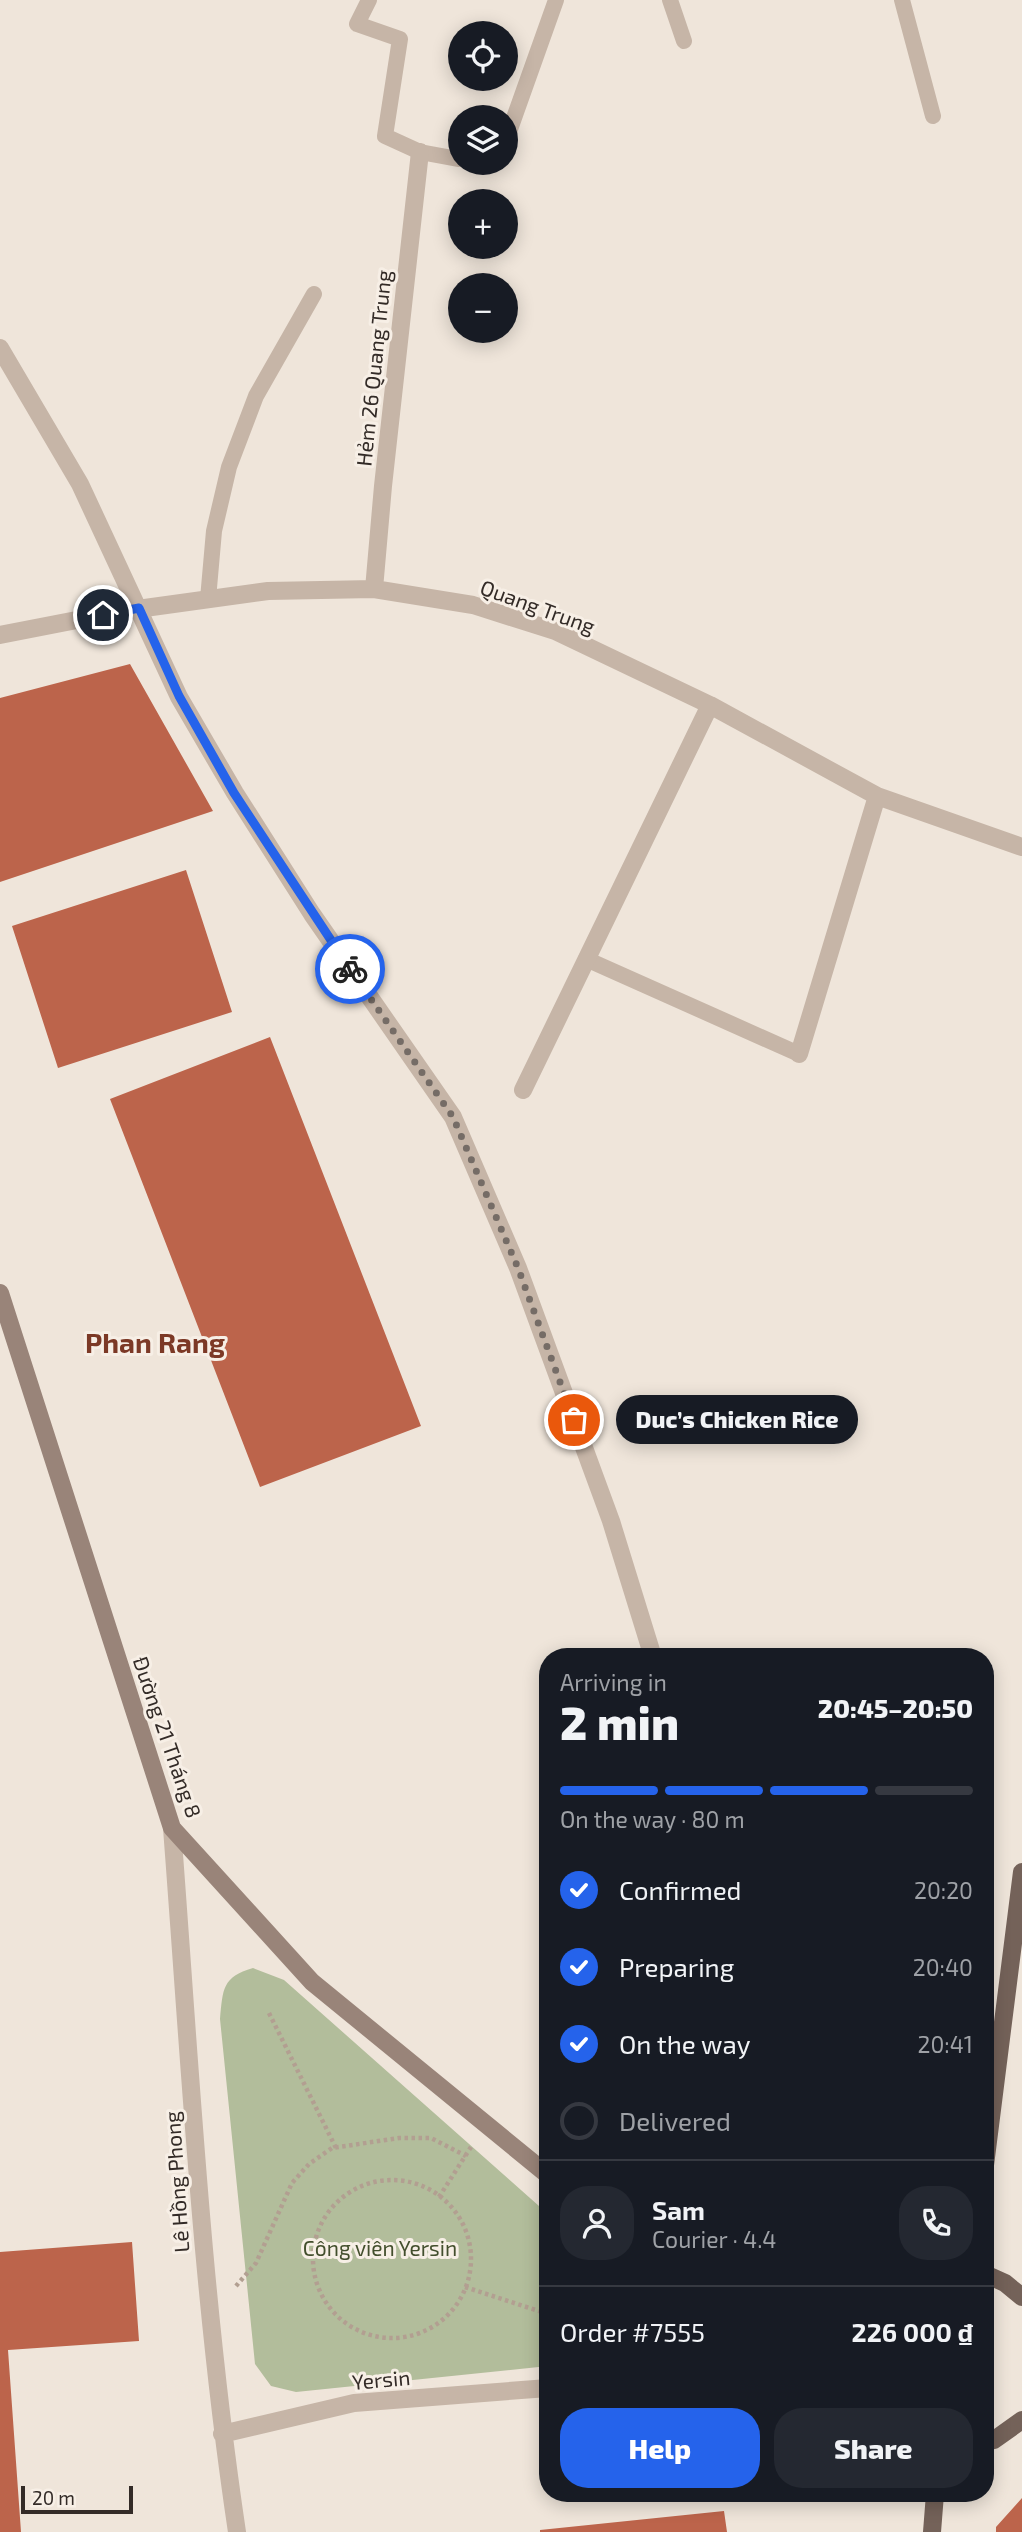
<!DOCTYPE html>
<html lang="en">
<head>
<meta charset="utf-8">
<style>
	body { margin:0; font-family:"Exo 2",sans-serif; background:#242831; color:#f1f3f6; height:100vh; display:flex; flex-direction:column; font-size:26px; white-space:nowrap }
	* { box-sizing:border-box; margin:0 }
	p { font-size:23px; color:#9ea1a6 }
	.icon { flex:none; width:38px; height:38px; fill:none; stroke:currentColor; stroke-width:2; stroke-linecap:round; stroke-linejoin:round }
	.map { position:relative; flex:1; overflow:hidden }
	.drawer { position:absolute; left:539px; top:1648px; width:455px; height:854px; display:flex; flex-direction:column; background:#171b24; border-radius:28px; box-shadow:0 4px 18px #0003 }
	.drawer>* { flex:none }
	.controls { position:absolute; left:448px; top:21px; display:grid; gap:14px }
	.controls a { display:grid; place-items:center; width:70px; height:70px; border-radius:50%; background:#171b24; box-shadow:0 4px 18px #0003; font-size:35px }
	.scale { position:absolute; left:21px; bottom:18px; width:112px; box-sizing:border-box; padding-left:7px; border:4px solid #332b27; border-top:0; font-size:19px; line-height:24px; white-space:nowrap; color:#332b27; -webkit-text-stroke:5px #f7efe6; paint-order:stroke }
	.pin { position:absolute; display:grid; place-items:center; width:60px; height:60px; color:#fff; margin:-30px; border:4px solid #fff; border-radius:50%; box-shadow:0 2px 7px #0007 }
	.courier { position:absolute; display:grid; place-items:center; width:70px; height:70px; margin:-35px; border:5px solid #2563eb; border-radius:50%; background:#fff; color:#222; box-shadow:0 2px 9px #0007 }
	.bubble { position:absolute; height:49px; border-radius:24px; background:#171b24; box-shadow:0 4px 18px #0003; font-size:23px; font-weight:800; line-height:49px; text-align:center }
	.head em { font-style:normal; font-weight:800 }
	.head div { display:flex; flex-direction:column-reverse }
	.head { display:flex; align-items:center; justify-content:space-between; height:119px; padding:0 21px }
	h1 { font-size:46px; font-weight:800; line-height:52px }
	.bar { display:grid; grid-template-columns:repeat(4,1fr); gap:10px 7px; align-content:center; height:84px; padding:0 21px }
	.bar i { height:9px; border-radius:5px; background:#363941 }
	.bar .on { background:#2563eb }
	.bar p { grid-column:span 4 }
	.line { display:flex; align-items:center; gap:18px; padding:0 21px; border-top:2px solid #363941 }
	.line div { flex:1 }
	.round { display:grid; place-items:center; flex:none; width:74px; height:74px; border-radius:28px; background:#242831 }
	ol { padding:0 21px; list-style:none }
	li { display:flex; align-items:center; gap:21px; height:77px }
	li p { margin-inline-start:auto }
	li .icon { padding:7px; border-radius:50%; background:#2563eb; color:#fff; stroke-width:4 }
	li:last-child { color:#9ea1a6 }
	li i { width:38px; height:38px; border:4px solid #363941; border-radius:50% }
	.action { display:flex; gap:14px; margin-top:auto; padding:14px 21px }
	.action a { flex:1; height:80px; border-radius:28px; background:#2563eb; color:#fff; font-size:28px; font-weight:800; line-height:80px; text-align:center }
	.action a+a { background:#242831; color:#f1f3f6 }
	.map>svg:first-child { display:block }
</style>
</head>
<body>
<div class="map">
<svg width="1022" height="2532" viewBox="0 0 1022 2532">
	<rect width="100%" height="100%" fill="#efe5da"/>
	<!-- green -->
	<path fill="#b2bd9b" d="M253 1968 284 1980 548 2214V2366L296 2392 271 2386 255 2364 220 2019C223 1989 222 1977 253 1968Z"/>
	<!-- building -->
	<path fill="#bc644b" d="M130 664 213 811 0 882V698Z
		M186 870 232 1012 58 1068 12 926Z
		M270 1037 421 1426 260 1487 110 1099Z
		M132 2242 139 2341 8 2350 21 2532H0V2252Z
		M1022 2498V2532H996V2527Z
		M724 2511 727 2532H540V2530Z"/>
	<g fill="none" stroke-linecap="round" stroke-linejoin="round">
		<!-- path -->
		<path stroke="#b29f91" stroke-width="4.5" stroke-dasharray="3.5 3.5" stroke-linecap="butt" d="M269 2013 336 2148
			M313 2259a79 79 0 1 1 158 0a79 79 0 1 1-158 0Z
			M439 2197 471 2147
			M236 2286 256 2263 292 2183 309 2164 332 2148 399 2138H431L466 2156
			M465 2287 548 2314"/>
		<!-- service -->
		<path stroke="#c6b5a7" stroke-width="16" d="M369 0 357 24 400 39 385 136 420 152 458 159 460 150
			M670 0 684 41
			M902 0 933 116
			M506 131 509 132 556 0
			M208 599 214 531 229 467 256 396 314 294
			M586 959 799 1054"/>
		<!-- minor -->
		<path stroke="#c6b5a7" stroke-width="18" d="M0 348 80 484 179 697 235 793 312 914 453 1117 518 1268 611 1521 653 1657
			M374 589 383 486 420 152
			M0 635 123 611 268 591 374 589 473 605 555 631 710 705 877 796 1022 847
			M799 1054 877 796
			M523 1090 710 705"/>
		<!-- tertiary -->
		<path stroke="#c6b5a7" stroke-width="18" d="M172 1828C190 2063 202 2299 237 2532
			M222 2434 354 2403 548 2388"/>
		<!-- secondary -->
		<path stroke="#998479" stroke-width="18" d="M0 1293 172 1828 312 1982 548 2175"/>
		<!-- primary -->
		<path stroke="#746259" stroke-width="18" d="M985 2165 1022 1872
			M985 2274 1005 2283 1022 2297
			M985 2442 994 2440 1022 2420
			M932 2532 935 2494"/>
	</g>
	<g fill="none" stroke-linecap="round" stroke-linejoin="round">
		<!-- done -->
		<path stroke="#756c66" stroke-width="7" stroke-dasharray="0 12.6" d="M350 969 453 1117 518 1268 574 1420"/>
		<!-- route -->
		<path stroke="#2563eb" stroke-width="9" d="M103 615 139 608 179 696 234 793 350 969"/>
	</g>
	<g text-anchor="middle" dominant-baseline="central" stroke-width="6" stroke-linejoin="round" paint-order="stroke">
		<!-- street labels -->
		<g font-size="21" fill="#332b27" stroke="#f7efe6">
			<text transform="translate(373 368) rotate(-84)">Hẻm 26 Quang Trung</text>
			<text transform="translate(538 606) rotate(20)">Quang Trung</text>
			<text transform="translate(168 1737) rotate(71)">Đường 21 Tháng 8</text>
			<text transform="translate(176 2182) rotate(-94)">Lê Hồng Phong</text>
			<text transform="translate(381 2379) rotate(-5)">Yersin</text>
		</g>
		<!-- park labels -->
		<g font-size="21" fill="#434f2d" stroke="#f7efe6">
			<text x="380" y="2247">Công viên Yersin</text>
		</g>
		<!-- district labels -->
		<g font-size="28" font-weight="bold" fill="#7c3926" stroke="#f7efe6">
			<text x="155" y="1342">Phan Rang</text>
		</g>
	</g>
</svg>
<div class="controls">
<a><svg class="icon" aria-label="locate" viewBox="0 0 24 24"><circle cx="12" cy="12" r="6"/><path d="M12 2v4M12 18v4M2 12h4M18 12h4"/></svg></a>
<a><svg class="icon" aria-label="layers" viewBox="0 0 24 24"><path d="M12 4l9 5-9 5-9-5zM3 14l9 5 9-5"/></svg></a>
<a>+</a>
<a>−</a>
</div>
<div class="scale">20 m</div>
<div class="pin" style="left:574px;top:1420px;background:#ea580c"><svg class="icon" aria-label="bag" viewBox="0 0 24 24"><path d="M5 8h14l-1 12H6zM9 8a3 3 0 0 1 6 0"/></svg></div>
<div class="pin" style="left:103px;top:615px;background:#1f2937"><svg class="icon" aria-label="home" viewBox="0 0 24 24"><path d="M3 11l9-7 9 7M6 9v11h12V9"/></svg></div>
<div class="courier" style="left:350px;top:969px"><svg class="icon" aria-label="bike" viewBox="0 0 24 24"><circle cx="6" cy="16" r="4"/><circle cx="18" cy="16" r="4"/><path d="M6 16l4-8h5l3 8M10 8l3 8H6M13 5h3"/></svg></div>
<div class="bubble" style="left:616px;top:1395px;width:242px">Duc’s Chicken Rice</div>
<section class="drawer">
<div class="head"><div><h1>2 min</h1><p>Arriving in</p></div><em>20:45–20:50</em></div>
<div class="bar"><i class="on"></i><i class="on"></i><i class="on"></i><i></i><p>On the way · 80 m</p></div>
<ol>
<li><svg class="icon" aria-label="check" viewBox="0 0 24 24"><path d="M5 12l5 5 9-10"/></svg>Confirmed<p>20:20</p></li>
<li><svg class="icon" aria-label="check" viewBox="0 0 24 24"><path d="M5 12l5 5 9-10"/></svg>Preparing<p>20:40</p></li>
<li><svg class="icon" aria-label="check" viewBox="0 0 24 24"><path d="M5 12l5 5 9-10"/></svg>On the way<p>20:41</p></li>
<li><i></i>Delivered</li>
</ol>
<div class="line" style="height:126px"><a class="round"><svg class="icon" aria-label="person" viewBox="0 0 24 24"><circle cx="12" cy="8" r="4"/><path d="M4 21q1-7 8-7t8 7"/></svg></a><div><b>Sam</b><p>Courier · 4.4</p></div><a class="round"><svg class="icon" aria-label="phone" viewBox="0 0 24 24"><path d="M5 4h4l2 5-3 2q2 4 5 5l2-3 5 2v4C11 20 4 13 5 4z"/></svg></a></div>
<div class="line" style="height:91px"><div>Order #7555</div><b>226 000 ₫</b></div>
<div class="action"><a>Help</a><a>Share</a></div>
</section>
</div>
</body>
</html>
